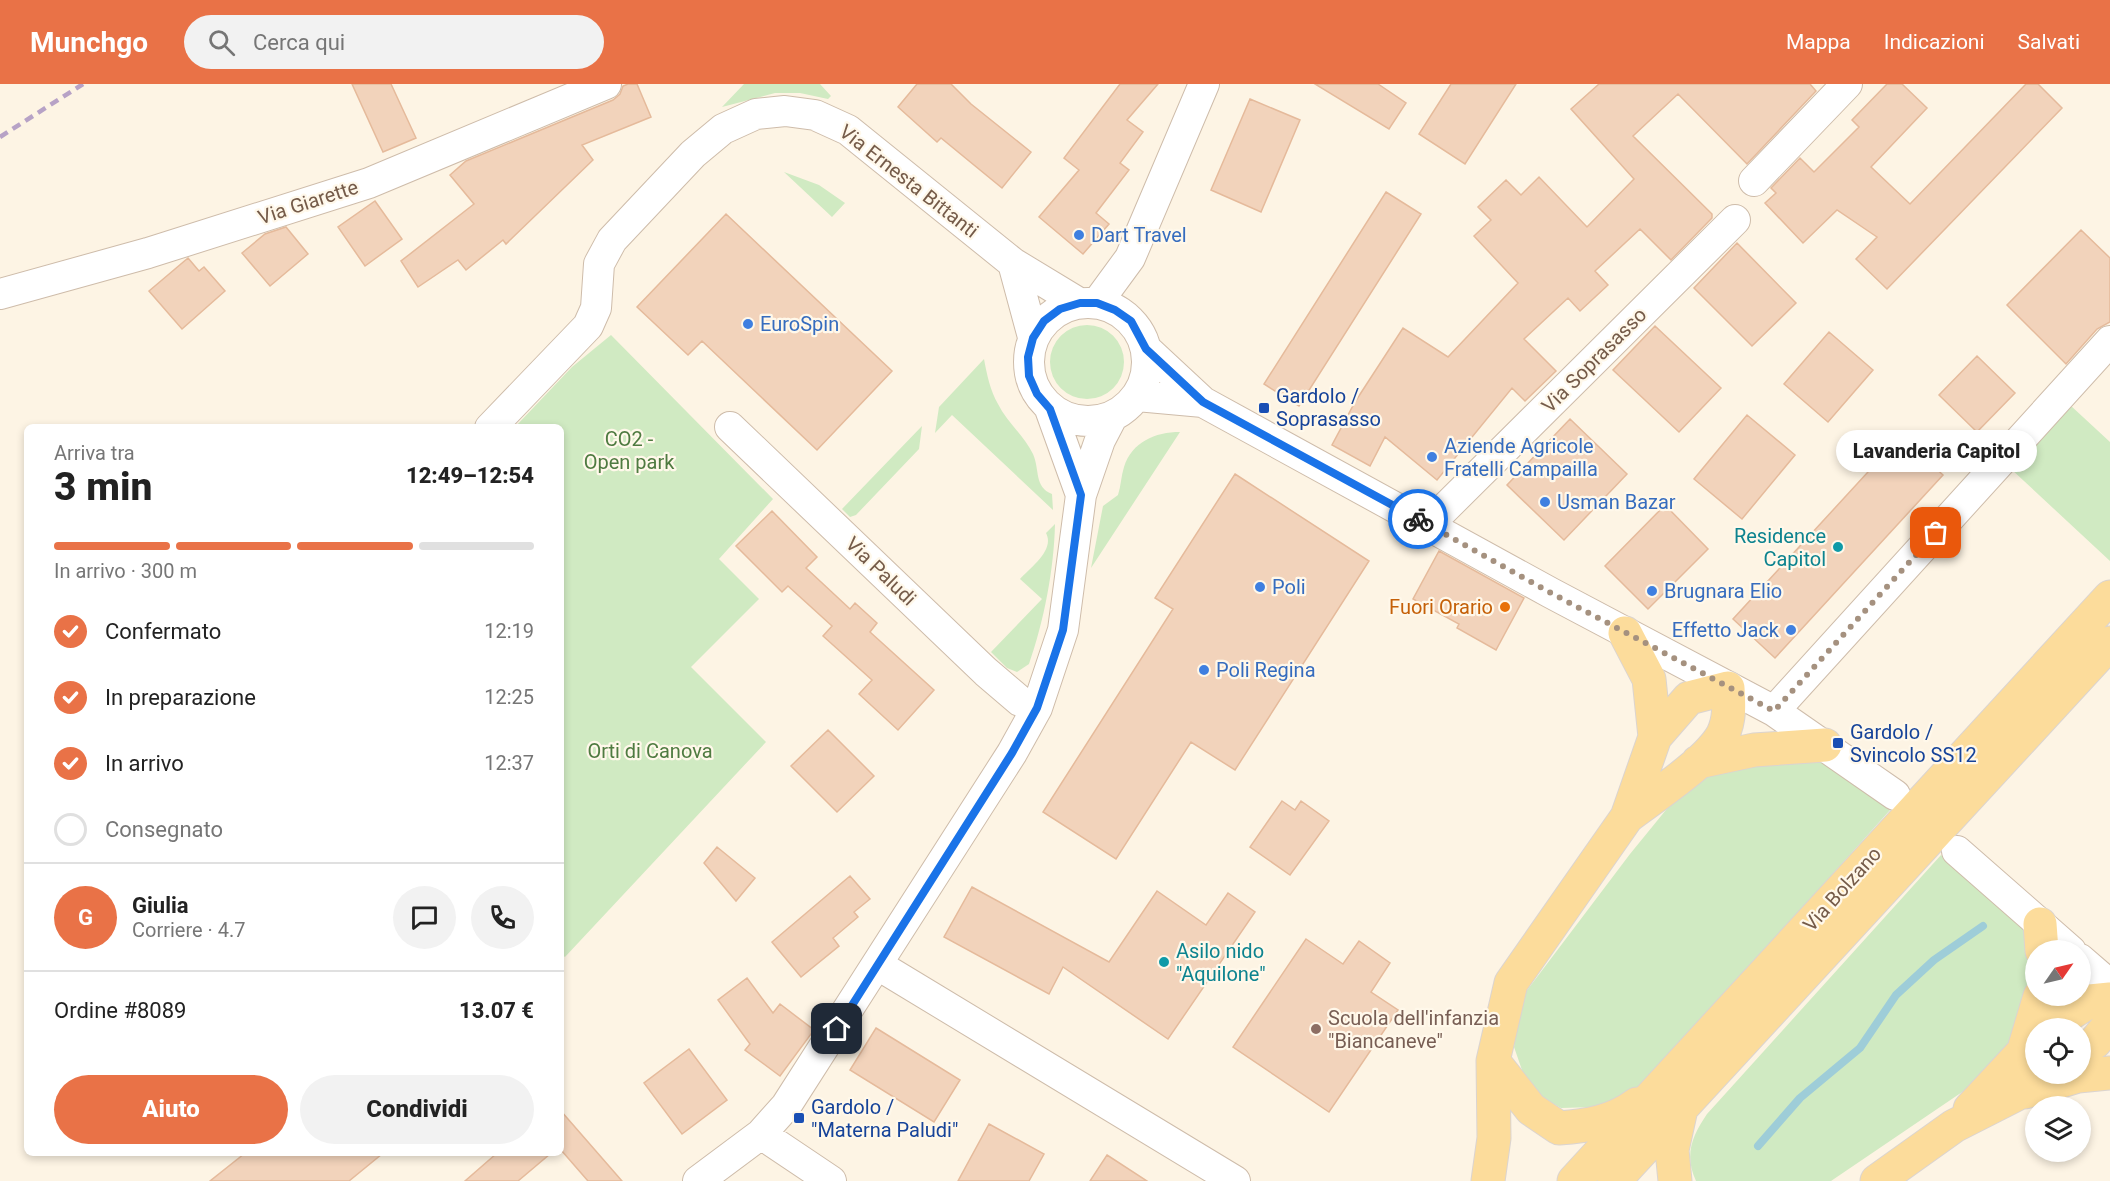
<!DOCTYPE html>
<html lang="it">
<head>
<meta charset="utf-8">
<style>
	body { margin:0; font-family:Roboto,sans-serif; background:#f2f2f2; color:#222; height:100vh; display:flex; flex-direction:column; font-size:22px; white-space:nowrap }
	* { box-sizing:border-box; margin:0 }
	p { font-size:20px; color:#767676 }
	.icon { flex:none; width:33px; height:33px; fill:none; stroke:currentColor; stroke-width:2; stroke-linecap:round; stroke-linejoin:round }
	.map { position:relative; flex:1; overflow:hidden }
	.sheet { position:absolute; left:24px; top:340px; width:540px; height:732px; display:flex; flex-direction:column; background:#fff; border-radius:9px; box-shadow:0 3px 9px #0003 }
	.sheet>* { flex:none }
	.needle { width:39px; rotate:56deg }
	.buttons { position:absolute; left:2025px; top:856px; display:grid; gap:12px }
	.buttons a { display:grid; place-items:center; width:66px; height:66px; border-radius:50%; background:#fff; box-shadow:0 3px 9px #0003; font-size:30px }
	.pin { position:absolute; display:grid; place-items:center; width:51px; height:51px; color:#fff; margin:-26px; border-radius:12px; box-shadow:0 3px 9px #0006 }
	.courier { position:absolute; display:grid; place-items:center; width:60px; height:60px; margin:-30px; border:4px solid #1a73e8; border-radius:50%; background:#fff; color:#222; box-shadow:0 2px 8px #0007 }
	.bubble { position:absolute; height:42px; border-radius:21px; background:#fff; box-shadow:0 3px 9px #0003; font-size:20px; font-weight:800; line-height:42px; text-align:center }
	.head em { font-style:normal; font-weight:800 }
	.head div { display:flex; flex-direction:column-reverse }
	.head { display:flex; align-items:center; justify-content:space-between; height:102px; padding:0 30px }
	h1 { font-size:39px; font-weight:800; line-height:45px }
	.bar { display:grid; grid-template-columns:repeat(4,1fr); gap:9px 6px; align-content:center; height:72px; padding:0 30px }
	.bar i { height:8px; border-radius:4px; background:#e0e0e0 }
	.bar .active { background:#e97247 }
	.bar p { grid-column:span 4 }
	.line { display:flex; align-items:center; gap:15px; padding:0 30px; border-top:2px solid #e0e0e0 }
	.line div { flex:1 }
	.round { display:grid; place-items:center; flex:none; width:63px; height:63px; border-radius:32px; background:#f2f2f2 }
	ol { padding:0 30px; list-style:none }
	li { display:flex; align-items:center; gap:18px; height:66px }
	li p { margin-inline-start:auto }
	li .icon { padding:6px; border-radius:50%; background:#e97247; color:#fff; stroke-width:4 }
	li:last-child { color:#767676 }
	li i { width:33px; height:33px; border:3px solid #e0e0e0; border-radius:50% }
	.primary-button { display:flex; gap:12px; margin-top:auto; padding:12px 30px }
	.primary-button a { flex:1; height:69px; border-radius:36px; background:#e97247; color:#fff; font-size:24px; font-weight:800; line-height:69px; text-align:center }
	.primary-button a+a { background:#f2f2f2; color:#222 }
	header { display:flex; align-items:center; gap:36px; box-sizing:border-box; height:84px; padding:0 30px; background:#e97247; color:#fff }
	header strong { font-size:28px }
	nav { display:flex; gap:33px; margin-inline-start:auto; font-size:21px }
	.search { width:420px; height:54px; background:#f2f2f2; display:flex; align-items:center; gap:15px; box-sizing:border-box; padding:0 21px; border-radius:33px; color:#767676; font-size:22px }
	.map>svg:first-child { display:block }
</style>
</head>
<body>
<header>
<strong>Munchgo</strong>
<div class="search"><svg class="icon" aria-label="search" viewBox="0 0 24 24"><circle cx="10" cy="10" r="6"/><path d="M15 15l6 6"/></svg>Cerca qui</div>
<nav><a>Mappa</a><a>Indicazioni</a><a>Salvati</a></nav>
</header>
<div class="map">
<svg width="2110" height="1097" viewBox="0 0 2110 1097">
	<rect width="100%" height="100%" fill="#fdf4e4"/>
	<!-- green -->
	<path fill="#d0eac2" d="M744 0H820L831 12 828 15 800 9H775L722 23Z
		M784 88 819 101 845 119 832 133Z
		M1050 278a37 37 0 1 1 74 0a37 37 0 1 1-74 0Z
		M611 251 773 415 719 475 759 515 691 583 766 658 565 873 561 870V344L515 343 572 283Z
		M984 275C987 291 990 306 998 320 1007 338 1024 352 1033 370 1040 386 1034 403 1052 410L1053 426 952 331 935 349 939 323Z
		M2070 321 2110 358V477L2011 385Z
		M922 342 919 365 856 431 850 433 842 425Z
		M1180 348 1091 484 1103 422 1118 411C1121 402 1121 392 1124 383 1132 358 1155 348 1180 348Z
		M1055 440C1054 485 1044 537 1029 580L1017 588 1007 584 991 568 1042 515 1020 495C1031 483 1055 466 1046 449Z
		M1818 673 1891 725 1643 1001 1596 1023 1561 1024 1529 1006 1514 963 1522 913 1630 770 1701 683Z
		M1941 771 2027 847 2030 916 2010 965 1974 1000 1831 1097H1696C1684 1071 1692 1052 1707 1030Z"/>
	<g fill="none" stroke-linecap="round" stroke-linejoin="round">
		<!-- stream -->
		<path stroke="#9ecdd8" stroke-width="8" d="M1758 1062 1800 1014 1860 964 1896 911 1934 876 1983 842"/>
	</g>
	<!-- building -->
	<path fill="#f2d3bb" stroke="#e5ba9b" stroke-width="1.5" d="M352 0H391L416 54 383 68Z
		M628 0H637L651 33 582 61 593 76 506 160 503 156 466 186 458 176 418 203 401 177 474 120 450 91 466 77 613 16 620 10 623 2Z
		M917 0H951L971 20 1031 68 1002 104 941 54 937 58 898 23Z
		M1120 0H1158L1127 36 1143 48 1120 79 1129 86 1096 129 1109 140 1083 170 1039 133 1079 86 1064 74Z
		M1315 0H1378L1406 19 1389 45Z
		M1451 0H1516L1465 80 1419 50Z
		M1599 0H1810L1816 7 1747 80 1678 10 1633 52 1712 130V134L1671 176 1640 145 1595 187 1608 201 1580 227 1568 214 1524 255 1556 287 1525 317 1512 304 1437 396 1385 353 1370 382 1332 361 1355 318 1403 244 1448 273 1518 199 1474 152 1491 136 1478 123 1506 96 1521 111 1539 93 1587 143 1634 95 1571 25Z
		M1887 0H1902L1927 24 1871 83 1910 120 2026 0H2038L2062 24 1887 205 1856 175 1877 153 1837 126 1803 159 1765 119 1776 109 1771 104 1800 74 1814 88 1859 43 1852 36Z
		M1250 15 1300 36 1261 128 1211 106Z
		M1386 108 1421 130 1299 322 1264 300Z
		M375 117 402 155 365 182 338 143Z
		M726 130 892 287 817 366 702 257 688 271 637 223Z
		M286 143 308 170 270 202 242 169 265 150Z
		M2081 146 2110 174V238L2097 245 2066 280 2007 221Z
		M1737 159 1796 219 1752 262 1694 204Z
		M188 174 199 187 204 183 225 207 182 245 149 207Z
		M1655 242 1721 304 1679 348 1613 286Z
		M1829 248 1873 286 1828 338 1784 300Z
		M1977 272 2015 309 1977 348 1939 311Z
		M1747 331 1795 371 1742 435 1694 395Z
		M1570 335 1627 390 1564 456 1507 401Z
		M1901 352 1943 391 1775 574 1733 535Z
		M1235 390 1369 477 1235 686 1191 658 1116 775 1043 728 1173 525 1155 514Z
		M1665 421 1708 465 1648 525 1605 482Z
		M772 427 817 473 806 484 850 525 855 519 877 539 870 548 934 606 898 646 859 610 872 596 823 552 832 542 788 502 782 508 736 462Z
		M1439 467 1524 514 1496 566 1457 544 1459 540 1413 515Z
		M828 646 874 692 837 728 791 682Z
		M1282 717 1295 726 1301 717 1329 737 1290 791 1250 763Z
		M717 763 755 794 736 817 704 779Z
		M850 792 870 815 854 828 858 833 833 854 839 862 801 893 772 858Z
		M972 803 1109 878 1157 807 1206 841 1228 809 1255 828 1168 955 1063 883 1049 910 944 853Z
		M1306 855 1343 880 1359 857 1390 879 1371 908 1398 926 1329 1028 1233 963Z
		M747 894 773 929 780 920 814 946 780 992 745 966 750 960 718 916Z
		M876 944 960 996 934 1038 850 986Z
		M689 965 727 1016 682 1050 644 999Z
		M561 1027 622 1097H588L561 1066Z
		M989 1040 1044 1070 1029 1097H958Z
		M244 1070H382L349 1097H210Z
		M496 1070H550L518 1097H465Z
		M1107 1071 1147 1097H1090Z"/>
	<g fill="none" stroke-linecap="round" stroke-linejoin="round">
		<!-- minor casing -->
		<g stroke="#cebcaa" stroke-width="32">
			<path id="minor" d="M1754 97 1847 0
				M1013 179 1033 253
				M0 210 148 169 369 99 606 0
				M1029 278a59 59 0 1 1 118 0a59 59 0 1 1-118 0Z
				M1097 219 1130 174 1204 0
				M1146 265 1203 318 1551 509 1774 627 1895 711
				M1137 312 1203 318
				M1050 325 1081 411
				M730 343 986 588 1020 617 1037 624
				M490 344 588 242 596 224 599 180 612 156 693 70 723 45 756 30 785 27 815 31 848 46 1013 179 1079 219
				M1428 441 1735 136
				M1774 627 2110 257
				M1957 767 2071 867
				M2080 875 2110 901
				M878 881 1235 1097
				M761 1050 831 1097
				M698 1097 761 1050 786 1022 1012 669 1037 624 1063 546 1081 411 1100 356 1112 333"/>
		</g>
		<!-- major casing -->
		<g stroke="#dbd4d0" stroke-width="35">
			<path id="major" d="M1625 549 1649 595 1655 653
				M1698 678 1754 666 1825 661
				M2040 840 2042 867
				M2046 945 2090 917 2110 915
				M2025 962 2040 912
				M2080 968 2095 958 2110 940
				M1493 977 1531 1025 1559 1044C1587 1042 1613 1038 1637 1020
				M2025 1008 2078 992 2110 989
				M1970 1025 2036 954
				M1488 1097 1494 1054 1493 977 1511 899 1627 733 1655 653 1689 614 1728 604C1729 620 1730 635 1723 650 1708 678 1653 713 1627 733
				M1574 1097 2110 513
				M1614 1097 2110 559
				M1675 1097 1672 1066 1681 1025
				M1877 1097 1954 1042 2015 1011 2046 990"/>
		</g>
		<!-- minor -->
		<use href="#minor" stroke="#fff" stroke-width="30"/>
		<!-- major -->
		<use href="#major" stroke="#fcdc9b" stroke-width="33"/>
		<!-- rail -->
		<path stroke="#b7a2c6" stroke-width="4.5" stroke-dasharray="9 6" stroke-linecap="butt" d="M0 53 83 0"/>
	</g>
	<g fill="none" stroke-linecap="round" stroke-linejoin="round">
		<!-- done -->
		<path stroke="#a5917f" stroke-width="6" stroke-dasharray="0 10.8" d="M1418 435 1551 509 1774 627 1936 449"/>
		<!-- route -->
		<path stroke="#1a73e8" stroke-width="8" d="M837 945 1012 669 1037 624 1063 546 1081 411 1050 325 1037 310 1029 292 1028 273 1033 254 1044 237 1060 225 1080 219H1097L1115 226 1131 237 1146 265 1203 318 1418 435"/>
	</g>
	<!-- markers -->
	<g fill="#3f7fe0" stroke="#fff8ea" stroke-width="2">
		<circle cx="1079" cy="151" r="6"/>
		<circle cx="748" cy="240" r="6"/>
		<circle cx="1432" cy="373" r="6"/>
		<circle cx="1545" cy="418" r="6"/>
		<circle cx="1260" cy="503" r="6"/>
		<circle cx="1652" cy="507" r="6"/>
		<circle cx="1791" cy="546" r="6"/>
		<circle cx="1204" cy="586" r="6"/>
	</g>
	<g fill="#1a4fb4" stroke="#fff8ea" stroke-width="2">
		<rect x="1258" y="318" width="12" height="12" rx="3"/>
		<rect x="1832" y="653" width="12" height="12" rx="3"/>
		<rect x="793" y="1028" width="12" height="12" rx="3"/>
	</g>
	<g fill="#0f9aa8" stroke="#fff8ea" stroke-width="2">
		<circle cx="1838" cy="463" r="6"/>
		<circle cx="1164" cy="878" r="6"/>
	</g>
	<circle fill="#e8710a" stroke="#fff8ea" stroke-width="2" cx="1505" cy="523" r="6"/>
	<circle fill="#8d6e63" stroke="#fff8ea" stroke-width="2" cx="1316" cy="945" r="6"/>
	<g text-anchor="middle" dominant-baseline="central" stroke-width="4.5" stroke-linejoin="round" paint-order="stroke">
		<!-- street labels -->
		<g font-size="20" fill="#755b49" stroke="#fff8ea">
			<text transform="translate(909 97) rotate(38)">Via Ernesta Bittanti</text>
			<text transform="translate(308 118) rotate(-18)">Via Giarette</text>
			<text transform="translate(1594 276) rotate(-45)">Via Soprasasso</text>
			<text transform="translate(881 487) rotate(44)">Via Paludi</text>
			<text transform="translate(1842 805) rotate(-48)">Via Bolzano</text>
		</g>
		<!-- shop labels -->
		<g font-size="20" fill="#366cbe" stroke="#fff8ea" text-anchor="start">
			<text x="1091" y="151">Dart Travel</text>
			<text x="760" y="240">EuroSpin</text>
			<text x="1444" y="362">Aziende Agricole<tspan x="1444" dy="23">Fratelli Campailla</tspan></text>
			<text x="1557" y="418">Usman Bazar</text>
			<text x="1272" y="503">Poli</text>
			<text x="1664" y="507">Brugnara Elio</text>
			<text x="1779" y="546" text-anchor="end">Effetto Jack</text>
			<text x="1216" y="586">Poli Regina</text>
		</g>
		<!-- transit labels -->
		<g font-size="20" fill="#164399" stroke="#fff8ea" text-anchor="start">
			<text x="1276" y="312">Gardolo /<tspan x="1276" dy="23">Soprasasso</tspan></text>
			<text x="1850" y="648">Gardolo /<tspan x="1850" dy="23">Svincolo SS12</tspan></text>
			<text x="811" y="1023">Gardolo /<tspan x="811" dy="23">"Materna Paludi"</tspan></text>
		</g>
		<!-- park labels -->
		<g font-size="20" fill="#4f7b41" stroke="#fff8ea">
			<text x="629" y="355">CO2 -<tspan x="629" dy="23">Open park</tspan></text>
			<text x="650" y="667">Orti di Canova</text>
		</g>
		<!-- culture labels -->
		<g font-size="20" fill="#0d838f" stroke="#fff8ea" text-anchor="end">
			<text x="1826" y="452">Residence<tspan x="1826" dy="23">Capitol</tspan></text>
			<text x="1176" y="867" text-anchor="start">Asilo nido<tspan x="1176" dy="23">"Aquilone"</tspan></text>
		</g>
		<!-- food labels -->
		<g font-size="20" fill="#c56008" stroke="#fff8ea" text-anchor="end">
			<text x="1493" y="523">Fuori Orario</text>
		</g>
		<!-- education labels -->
		<g font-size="20" fill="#785e54" stroke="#fff8ea" text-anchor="start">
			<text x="1328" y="934">Scuola dell'infanzia<tspan x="1328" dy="23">"Biancaneve"</tspan></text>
		</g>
	</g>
</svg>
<div class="buttons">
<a><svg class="needle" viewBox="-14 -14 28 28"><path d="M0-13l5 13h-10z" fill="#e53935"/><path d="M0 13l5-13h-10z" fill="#767676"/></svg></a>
<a><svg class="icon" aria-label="locate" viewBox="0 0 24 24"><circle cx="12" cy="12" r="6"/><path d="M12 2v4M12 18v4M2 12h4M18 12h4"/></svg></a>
<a><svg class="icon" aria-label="layers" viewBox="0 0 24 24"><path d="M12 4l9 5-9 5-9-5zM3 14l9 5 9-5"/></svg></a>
</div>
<div class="pin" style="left:1936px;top:449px;background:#ea580c"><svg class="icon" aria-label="bag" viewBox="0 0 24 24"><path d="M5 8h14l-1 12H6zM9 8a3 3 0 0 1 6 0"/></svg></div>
<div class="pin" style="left:837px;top:945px;background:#1f2937"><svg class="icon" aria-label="home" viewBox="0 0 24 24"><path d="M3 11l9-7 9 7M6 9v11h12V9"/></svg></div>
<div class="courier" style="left:1418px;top:435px"><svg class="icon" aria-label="bike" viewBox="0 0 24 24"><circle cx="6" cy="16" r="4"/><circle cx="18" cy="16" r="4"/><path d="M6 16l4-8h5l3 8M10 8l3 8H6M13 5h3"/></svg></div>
<div class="bubble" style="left:1836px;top:346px;width:201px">Lavanderia Capitol</div>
<section class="sheet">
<div class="head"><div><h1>3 min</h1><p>Arriva tra</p></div><em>12:49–12:54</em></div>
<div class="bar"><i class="active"></i><i class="active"></i><i class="active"></i><i></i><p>In arrivo · 300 m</p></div>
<ol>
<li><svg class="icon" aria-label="check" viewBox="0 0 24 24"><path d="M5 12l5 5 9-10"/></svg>Confermato<p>12:19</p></li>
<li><svg class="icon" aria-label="check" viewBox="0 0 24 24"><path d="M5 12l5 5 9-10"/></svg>In preparazione<p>12:25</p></li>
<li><svg class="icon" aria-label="check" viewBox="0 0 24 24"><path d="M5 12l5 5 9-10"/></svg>In arrivo<p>12:37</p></li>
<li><i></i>Consegnato</li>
</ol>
<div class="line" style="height:108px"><b class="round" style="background:#e97247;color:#fff">G</b><div><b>Giulia</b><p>Corriere · 4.7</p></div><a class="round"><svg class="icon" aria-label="chat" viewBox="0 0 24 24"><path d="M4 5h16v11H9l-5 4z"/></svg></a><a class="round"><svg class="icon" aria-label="phone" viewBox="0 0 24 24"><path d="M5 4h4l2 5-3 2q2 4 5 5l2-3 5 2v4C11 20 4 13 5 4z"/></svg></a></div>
<div class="line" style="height:78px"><div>Ordine #8089</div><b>13.07 €</b></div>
<div class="primary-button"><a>Aiuto</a><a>Condividi</a></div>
</section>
</div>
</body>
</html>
